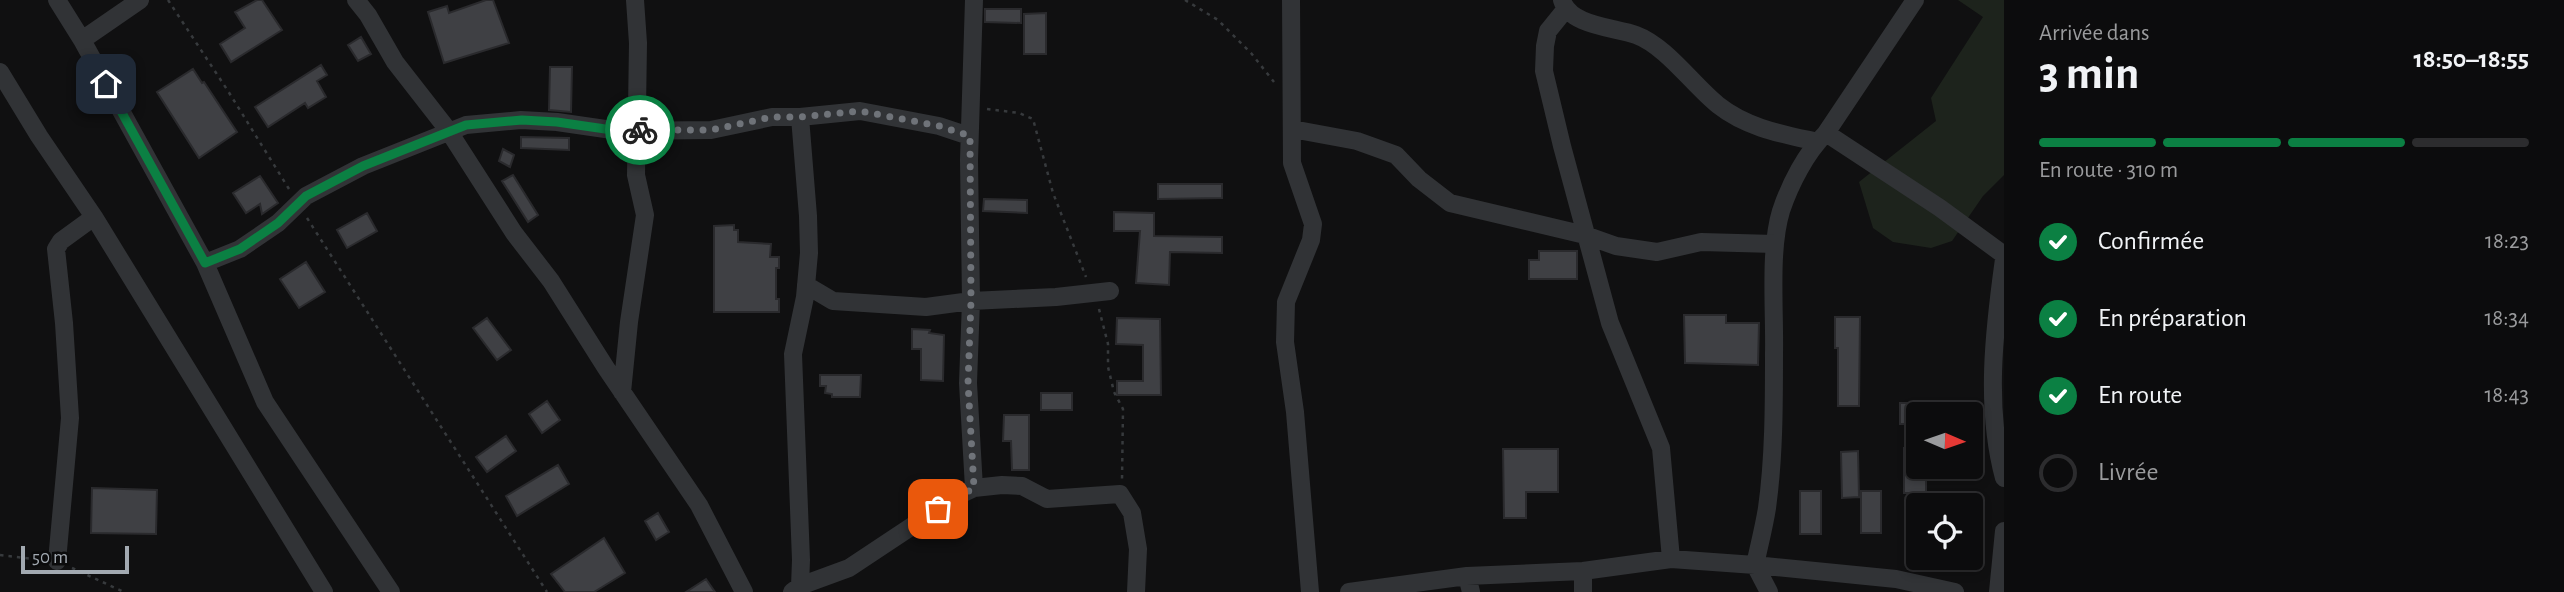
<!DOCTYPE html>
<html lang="fr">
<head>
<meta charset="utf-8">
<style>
	body { margin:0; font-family:"Alegreya Sans",sans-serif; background:#1a1a1b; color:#f1f3f6; height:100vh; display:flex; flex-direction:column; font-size:26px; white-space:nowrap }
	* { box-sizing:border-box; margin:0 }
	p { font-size:23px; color:#9a9b9d }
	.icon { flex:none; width:38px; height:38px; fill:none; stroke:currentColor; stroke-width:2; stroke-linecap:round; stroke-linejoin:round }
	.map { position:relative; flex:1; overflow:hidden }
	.panel { display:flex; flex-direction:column; background:#0c0c0d; width:560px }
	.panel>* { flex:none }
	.needle { width:46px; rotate:92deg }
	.tools { position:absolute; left:1906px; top:402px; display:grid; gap:14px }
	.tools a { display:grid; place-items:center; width:77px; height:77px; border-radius:7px; background:#0c0c0d; box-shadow:0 4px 10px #0003,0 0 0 2px #2c2c2e; font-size:35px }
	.scale { position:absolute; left:21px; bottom:18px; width:108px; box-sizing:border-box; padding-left:7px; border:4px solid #a2a9b1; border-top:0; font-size:19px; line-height:24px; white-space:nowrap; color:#a2a9b1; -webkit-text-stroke:5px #0b0b0c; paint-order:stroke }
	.pin { position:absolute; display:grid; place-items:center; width:60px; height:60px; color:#fff; margin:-30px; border-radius:14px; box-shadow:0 4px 10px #0006 }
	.courier { position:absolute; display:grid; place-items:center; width:70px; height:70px; margin:-35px; border:5px solid #0b8043; border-radius:50%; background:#fff; color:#222; box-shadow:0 2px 9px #0007 }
	.head em { font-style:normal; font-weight:700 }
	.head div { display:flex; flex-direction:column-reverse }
	.head { display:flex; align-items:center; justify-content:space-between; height:119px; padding:0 35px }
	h1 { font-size:46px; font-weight:700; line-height:52px }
	.bar { display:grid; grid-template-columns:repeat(4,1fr); gap:10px 7px; align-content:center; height:84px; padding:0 35px }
	.bar i { height:9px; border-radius:5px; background:#2c2c2e }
	.bar .on { background:#0b8043 }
	.bar p { grid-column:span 4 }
	ol { padding:0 35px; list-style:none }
	li { display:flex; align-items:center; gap:21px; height:77px }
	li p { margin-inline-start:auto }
	li .icon { padding:7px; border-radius:50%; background:#0b8043; color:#fff; stroke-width:4 }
	li:last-child { color:#9a9b9d }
	li i { width:38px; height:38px; border:4px solid #2c2c2e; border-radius:50% }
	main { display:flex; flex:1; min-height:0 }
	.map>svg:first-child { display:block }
</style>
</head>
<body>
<main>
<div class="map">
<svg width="2004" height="592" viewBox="0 0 2004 592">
	<rect width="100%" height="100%" fill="#101011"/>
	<!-- green -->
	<path fill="#1d231c" d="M1958 0H2004V175L1983 196 1952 241 1931 248 1893 242 1873 228 1859 182 1936 121 1931 98 1983 17Z"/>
	<!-- building -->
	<path fill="#3f4044" stroke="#2a2a2d" stroke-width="2" d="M257 0H262L282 30 231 62 220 44 245 28 235 12Z
		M486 0H493L509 43 444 63 428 12 447 6 449 13Z
		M985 9H1021V23L985 22Z
		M1046 13V54H1024V14Z
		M361 37 371 54 358 61 348 45Z
		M321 65 327 75 317 81 326 97 308 108 305 103 268 127 255 107Z
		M550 67H572L571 112 549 110Z
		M193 69 202 83 204 82 237 132 199 158 157 92Z
		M521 137 569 138V150L521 148Z
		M503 149 514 155 510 167 499 161Z
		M513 175 538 215 528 222 502 181Z
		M260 176 278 203 262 214 260 204 246 213 233 193Z
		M1158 184H1222V198L1158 199Z
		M984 199 1027 200V213L983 211Z
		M1114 212 1154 213V236L1222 237V253L1170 252 1169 285 1136 283 1140 231H1114Z
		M367 213 377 231 347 248 337 230Z
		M734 225V230H738V242L771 244 770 257H779V268H776V299H779V312H714V226Z
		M1539 251H1577V279H1529V260H1539Z
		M306 262 325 292 299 308 280 279Z
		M1684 315H1726V323H1759L1758 365 1685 363Z
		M1835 317H1860L1859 406H1838V348H1835Z
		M487 318 511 350 497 360 473 328Z
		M1117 318 1160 319 1161 395H1117V381H1143V345L1116 344Z
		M912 329 930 330 929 333 944 335 943 381 921 380V349H912Z
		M820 375H861L860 397H832V394L825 393 826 386H820Z
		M1041 393H1072V410H1041Z
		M547 401 560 420 542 433 529 414Z
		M1900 403H1926V415H1918V424H1900Z
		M1004 415H1029V470H1012L1011 441H1003Z
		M506 436 516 451 487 472 476 457Z
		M1904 448H1918V467H1926V493H1904Z
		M1503 449H1558V492H1526V518H1504Z
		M1858 451 1859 497 1842 498 1841 452Z
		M558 465 569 484 517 516 506 496Z
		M92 488 157 490 156 534 91 533Z
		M1800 491H1821V534H1800Z
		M1861 491H1881V533H1861Z
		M658 513 669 532 656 540 645 521Z
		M604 538 625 573 594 592H565L551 574Z
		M706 579 715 592H686Z"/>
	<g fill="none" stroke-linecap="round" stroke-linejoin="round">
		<!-- path -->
		<path stroke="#373a3d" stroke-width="2.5" stroke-dasharray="3.5 5" stroke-linecap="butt" d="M168 0 228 91 289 189
			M1185 0 1218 20 1251 53 1274 82
			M987 109 1019 113 1033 119 1053 193 1086 277
			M307 218 547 592
			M1099 309 1108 344V367L1114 392 1123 409 1122 480
			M0 555 42 560
			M72 568 124 592"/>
		<!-- minor -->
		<path stroke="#313336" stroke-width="18" d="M57 0 82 40 205 263 265 402 391 592
			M356 0 368 15 395 62 448 130 514 233 551 281 606 368 699 505 744 592
			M974 0 969 160 971 301 968 383 974 488
			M1291 0 1292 163 1313 224 1311 240 1286 302 1285 342 1295 412 1310 592
			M1562 0C1570 26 1613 27 1636 35 1666 46 1693 85 1718 105 1747 128 1782 134 1818 142
			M1565 10 1548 31 1545 46 1544 71 1562 146 1610 323 1661 448 1671 559
			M82 40 140 0
			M0 72 39 136 94 217 324 592
			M1292 129 1357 141 1396 155 1419 179 1450 203 1585 235 1616 246 1657 252 1701 242 1775 244
			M1826 133 1940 208 2004 255
			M2004 259C1994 331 1985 408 2004 478
			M205 263 240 249 278 223 306 196 363 166 466 125 521 120 557 122 619 131 711 130 772 117H800L860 111 939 126 969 136
			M806 285 833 301 926 307 971 301 1056 297 1110 291
			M622 392 629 322 645 215 636 175 638 43 635 0
			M57 561 70 418 64 323 56 249 61 241 94 217
			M1755 565 1896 579 1955 592
			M1755 565 1769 592
			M800 586 801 560 793 354 805 297 809 253 808 216 800 117
			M792 592 800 586 849 568 959 495 974 488 1002 485 1022 486 1047 499 1120 494 1132 513 1138 549 1136 592
			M1349 592 1467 576
			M1471 592 1467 576 1583 571 1671 559 1755 565C1759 546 1764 527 1767 508 1774 458 1774 404 1774 354 1775 311 1769 250 1781 211 1790 184 1806 153 1826 133L1915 0
			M1583 592V571
			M1998 592 2004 531"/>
	</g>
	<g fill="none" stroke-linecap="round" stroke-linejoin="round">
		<!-- done -->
		<path stroke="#6f7379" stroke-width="7" stroke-dasharray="0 12.6" d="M640 130H711L772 117H800L860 111 939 126 970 136 971 301 968 383 974 488 938 509"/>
		<!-- route -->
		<path stroke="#0b8043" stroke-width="9" d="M106 84 205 263 240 249 278 223 306 196 363 166 466 125 522 120 557 122 619 131 640 130"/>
	</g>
</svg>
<div class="tools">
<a><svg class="needle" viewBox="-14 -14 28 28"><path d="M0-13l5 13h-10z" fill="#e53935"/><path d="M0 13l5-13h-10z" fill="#9a9b9d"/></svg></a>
<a><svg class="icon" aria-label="locate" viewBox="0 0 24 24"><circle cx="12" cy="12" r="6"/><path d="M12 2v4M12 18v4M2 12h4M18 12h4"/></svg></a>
</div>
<div class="scale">50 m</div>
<div class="pin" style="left:938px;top:509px;background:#ea580c"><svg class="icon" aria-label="bag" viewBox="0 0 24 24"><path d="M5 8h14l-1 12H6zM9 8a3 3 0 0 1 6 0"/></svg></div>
<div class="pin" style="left:106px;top:84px;background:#1f2937"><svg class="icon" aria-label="home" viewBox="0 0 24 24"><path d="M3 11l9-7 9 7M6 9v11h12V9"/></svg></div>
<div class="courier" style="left:640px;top:130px"><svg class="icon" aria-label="bike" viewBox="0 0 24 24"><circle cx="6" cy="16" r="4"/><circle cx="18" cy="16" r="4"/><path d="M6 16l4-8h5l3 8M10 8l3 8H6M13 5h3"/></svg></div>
</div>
<section class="panel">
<div class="head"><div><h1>3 min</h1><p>Arrivée dans</p></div><em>18:50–18:55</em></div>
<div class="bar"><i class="on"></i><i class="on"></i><i class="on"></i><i></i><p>En route · 310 m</p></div>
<ol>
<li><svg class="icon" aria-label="check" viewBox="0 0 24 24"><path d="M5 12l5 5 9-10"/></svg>Confirmée<p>18:23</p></li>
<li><svg class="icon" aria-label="check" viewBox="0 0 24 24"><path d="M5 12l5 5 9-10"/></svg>En préparation<p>18:34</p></li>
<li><svg class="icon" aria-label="check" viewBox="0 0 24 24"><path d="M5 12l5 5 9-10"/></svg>En route<p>18:43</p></li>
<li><i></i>Livrée</li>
</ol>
</section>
</main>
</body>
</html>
